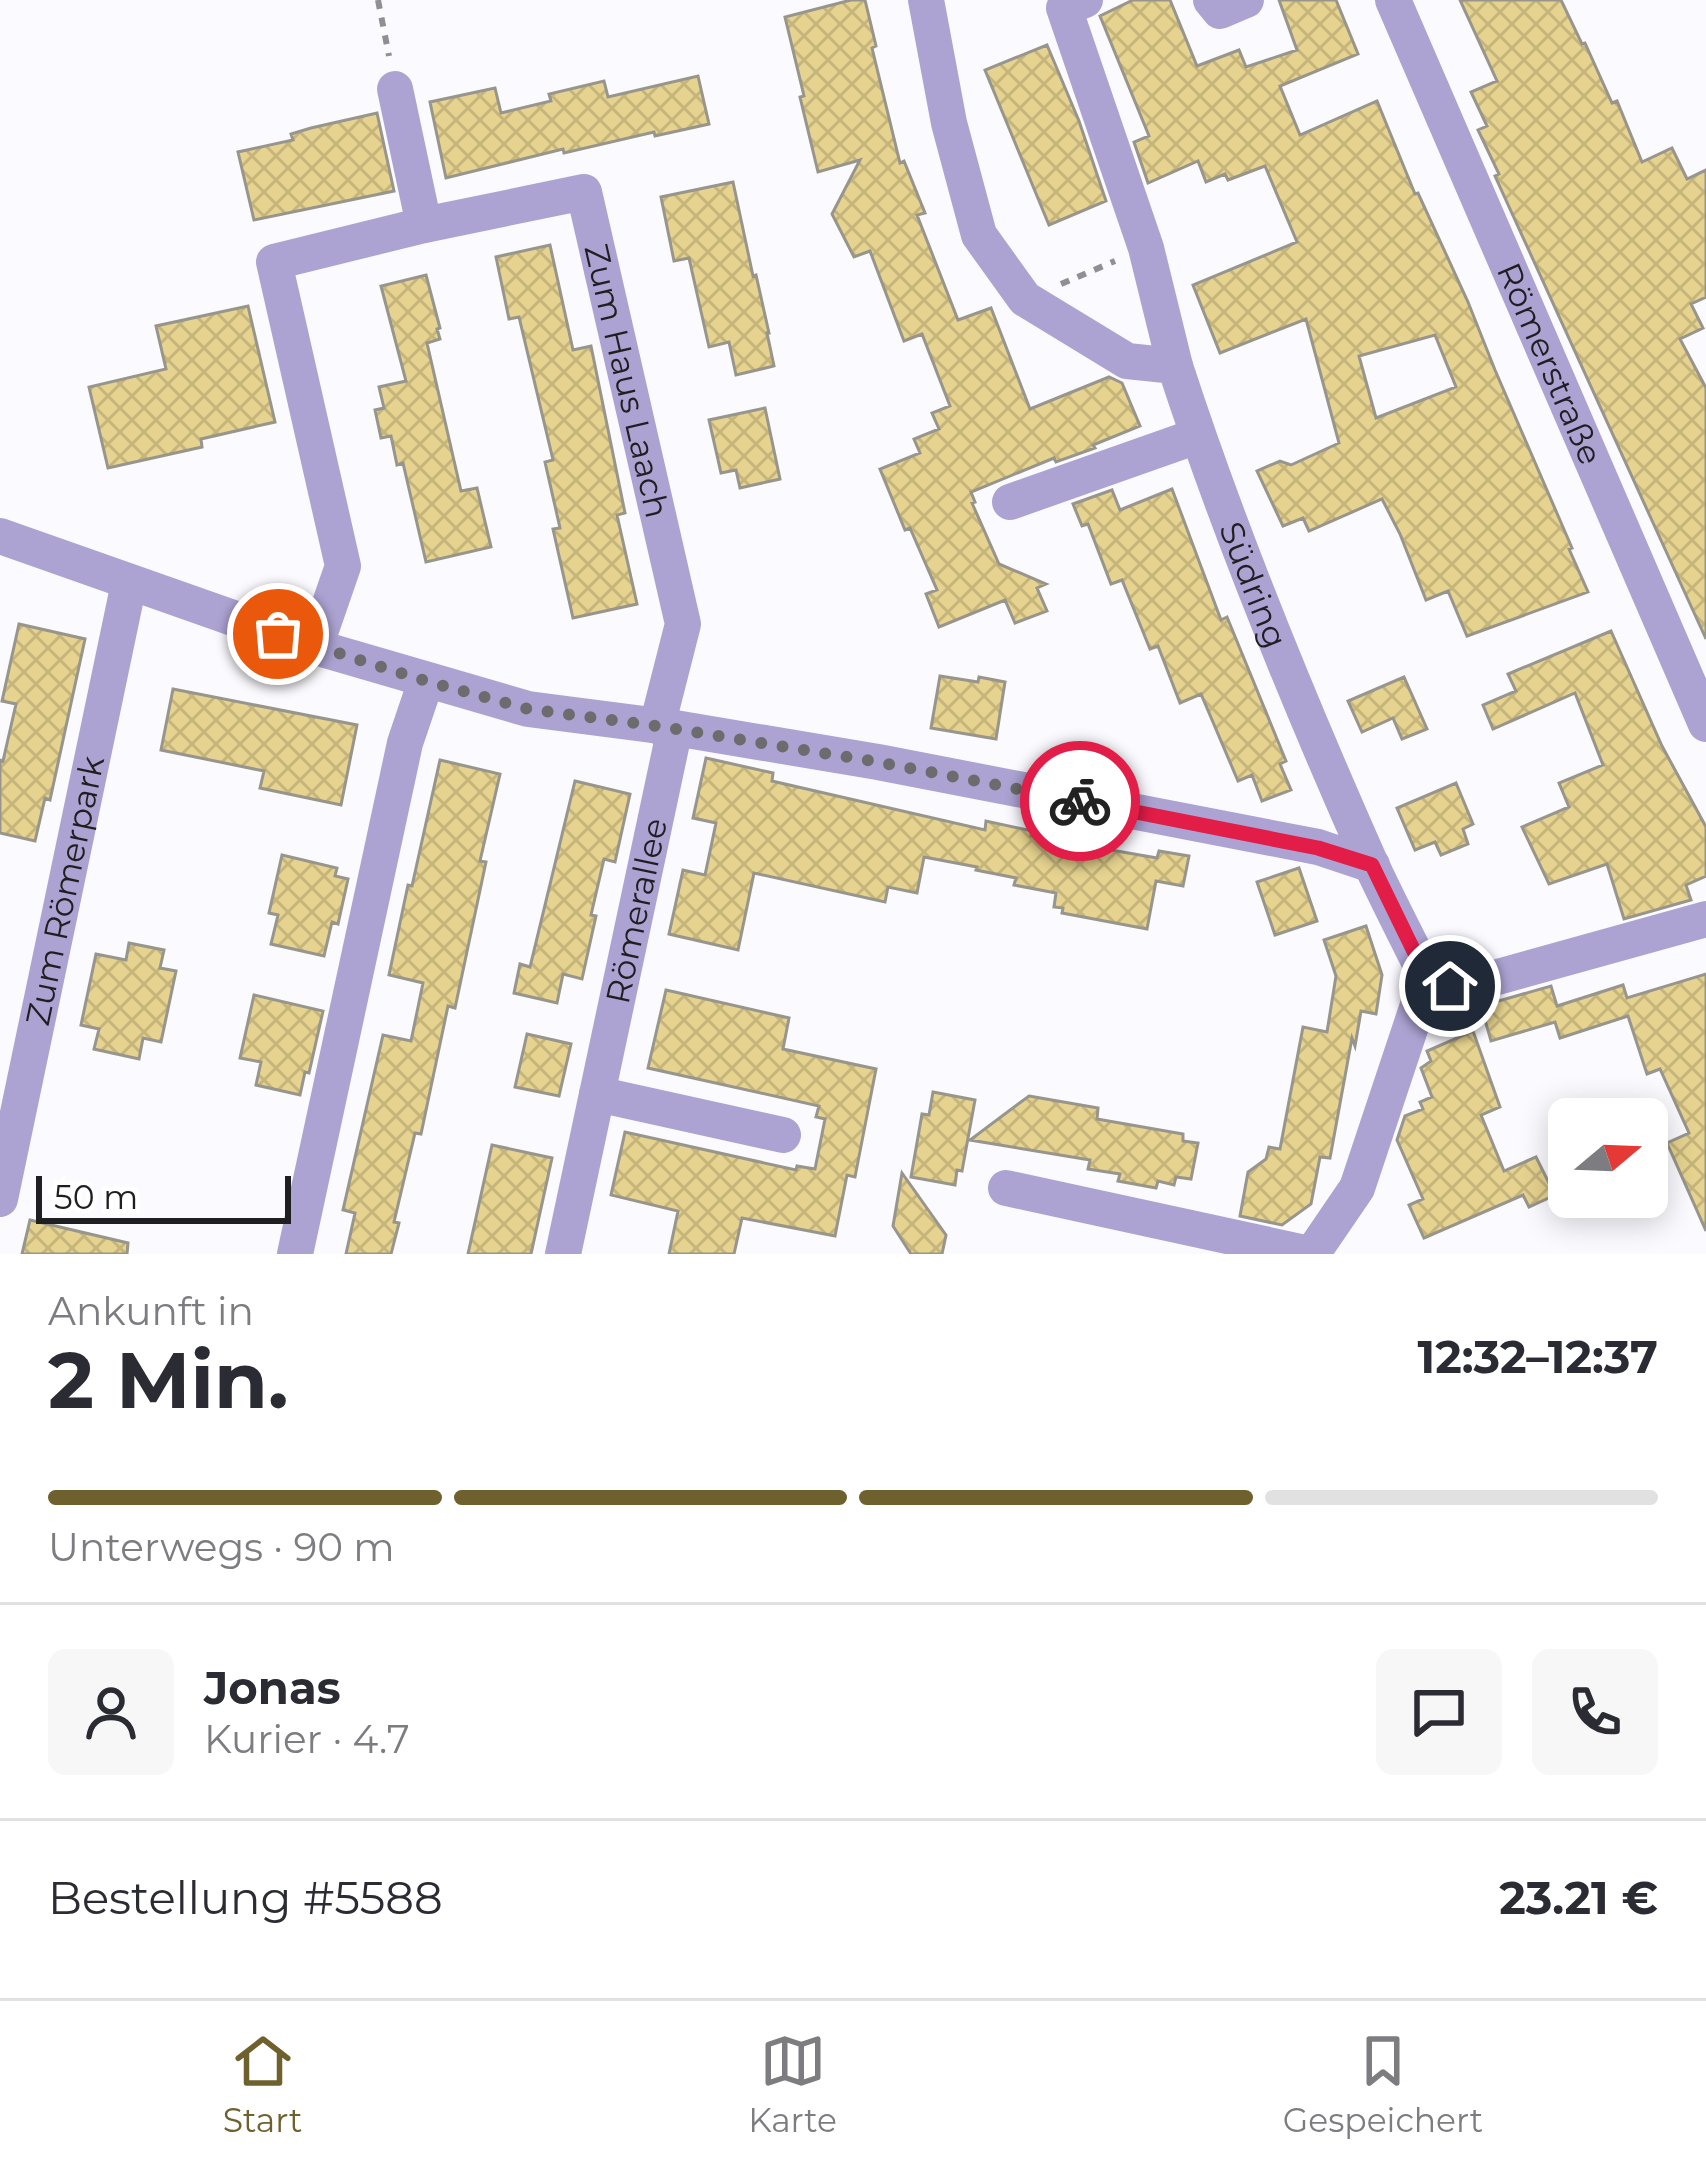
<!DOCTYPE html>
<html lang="de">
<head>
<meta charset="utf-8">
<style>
	body { margin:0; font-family:Montserrat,sans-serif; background:#f7f7f7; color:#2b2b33; height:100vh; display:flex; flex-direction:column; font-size:45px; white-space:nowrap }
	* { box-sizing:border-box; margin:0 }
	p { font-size:39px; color:#7c7c81 }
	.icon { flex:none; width:66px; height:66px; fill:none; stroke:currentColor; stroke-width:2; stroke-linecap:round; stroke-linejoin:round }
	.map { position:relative; height:1254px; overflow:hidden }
	.side { display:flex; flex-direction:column; background:#fff; flex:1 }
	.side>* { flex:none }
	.needle { width:78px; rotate:71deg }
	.buttons { position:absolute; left:1548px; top:1098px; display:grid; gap:24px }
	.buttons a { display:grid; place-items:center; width:120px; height:120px; border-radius:18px; background:#fff; box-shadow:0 6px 30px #0003; font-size:60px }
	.scale { position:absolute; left:36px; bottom:30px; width:255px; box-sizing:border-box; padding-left:12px; border:6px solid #1f1f22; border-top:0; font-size:33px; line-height:42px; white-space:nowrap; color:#1f1f22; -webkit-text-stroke:9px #fff; paint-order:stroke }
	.pin { position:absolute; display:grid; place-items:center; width:102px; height:102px; color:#fff; margin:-51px; border:6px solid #fff; border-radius:50%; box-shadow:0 3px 12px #0007 }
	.courier { position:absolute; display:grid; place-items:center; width:120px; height:120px; margin:-60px; border:9px solid #e11d48; border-radius:50%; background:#fff; color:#222; box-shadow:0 3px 15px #0007 }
	.headline em { font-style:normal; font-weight:700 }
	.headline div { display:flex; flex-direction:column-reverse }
	.headline { display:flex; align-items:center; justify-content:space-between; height:204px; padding:0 48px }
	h1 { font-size:78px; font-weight:700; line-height:90px }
	.bar { display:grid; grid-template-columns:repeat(4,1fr); gap:18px 12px; align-content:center; height:144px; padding:0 48px }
	.bar i { height:15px; border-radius:9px; background:#e1e1e2 }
	.bar .selected { background:#6e612e }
	.bar p { grid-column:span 4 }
	.line { display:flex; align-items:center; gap:30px; padding:0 48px; border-top:3px solid #e1e1e2 }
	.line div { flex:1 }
	.round { display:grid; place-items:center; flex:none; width:126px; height:126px; border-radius:18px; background:#f7f7f7 }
	.tab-bar { display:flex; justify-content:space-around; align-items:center; height:168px; border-top:3px solid #e1e1e2; background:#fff; font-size:33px; color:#7c7c81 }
	.tab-bar a { display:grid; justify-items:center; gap:6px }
	.tab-bar .selected { color:#6e612e }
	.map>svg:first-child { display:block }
</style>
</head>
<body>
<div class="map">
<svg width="1706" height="1254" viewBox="0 0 1706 1254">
	<defs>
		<pattern id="building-cross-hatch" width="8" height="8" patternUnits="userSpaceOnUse" patternTransform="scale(3)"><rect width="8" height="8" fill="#e6d38f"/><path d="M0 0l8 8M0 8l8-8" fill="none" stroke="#c5b57b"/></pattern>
	</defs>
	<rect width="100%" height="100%" fill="#fbfafe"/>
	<!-- building -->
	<path fill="url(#building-cross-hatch)" stroke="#98958c" stroke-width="3" fill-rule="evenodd" d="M851 0H865L876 46 872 48 900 163 904 161 925 213 917 215 958 320 991 308 1030 409 1109 377 1122 383 1140 426 1093 445 1095 448 1056 462 1054 458 971 492 975 502 972 503 999 564 1046 584 1037 588 1047 611 1015 623 1005 600 939 627 926 594 937 590 910 528 905 530 880 469 920 453 914 439 939 429 932 413 950 406 922 334 904 341 870 251 854 257 832 214 860 160 818 172 800 97 804 96 785 17Z
		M1133 0H1170L1197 66 1239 50 1246 67 1297 50 1279 0H1336L1358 54 1280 86 1300 135 1377 101 1415 194 1418 193 1468 302 1495 370 1572 548 1569 549 1588 592 1467 636 1448 591 1426 600 1400 534 1382 499 1309 531 1303 518 1283 526 1257 471 1280 461 1291 465 1339 443 1306 319 1220 353 1193 285 1297 242 1265 166 1228 180 1225 174 1206 182 1198 161 1148 183 1134 142 1149 136 1100 16ZM1435 335 1456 387 1376 418 1359 356Z
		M1460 0H1561L1582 44 1585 43 1612 103 1617 101 1642 162 1672 148 1687 179 1706 170V297L1691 304 1703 328 1680 339 1706 388V639L1495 176 1499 174 1478 130 1487 126 1471 92 1497 81Z
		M1047 45 1079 121 1106 201 1049 225 985 70Z
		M698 76 709 124 655 136 654 132 564 153 563 149 446 178 430 102 495 88 501 113 551 101 549 94 604 81 608 97Z
		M377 113 394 191 254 220 238 152 293 140 291 134 311 128Z
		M733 182 753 276 756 275 769 333H767L774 366 736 375 729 342 709 347 689 258 674 261 661 197Z
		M550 245 573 350 591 346 625 513 617 515 637 604 573 618 553 529 560 528 545 462 553 460 519 317 509 319 496 257Z
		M426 275 440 328 437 329 440 339 427 343 461 491 477 488 491 547 426 562 403 463 397 465 391 436 381 438 375 410 384 408 379 387 406 381 381 286Z
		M248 306 275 422 201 439 202 447 108 468 89 387 166 369 156 326Z
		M765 408 780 479 740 488 736 470 721 473 709 420Z
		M1172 489 1221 620 1227 617 1286 761 1280 764 1291 790 1262 801 1252 775 1238 781 1201 694 1180 703 1158 646 1150 649 1122 580 1111 584 1088 524 1082 526 1073 504 1112 490 1120 510Z
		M19 624 85 639 50 800 45 798 35 841 0 833V760L3 761 16 704 2 701Z
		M1611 631 1662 746 1706 827V876L1686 885 1691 900 1624 919 1607 864 1549 884 1522 827 1569 807 1559 783 1603 765 1575 693 1493 729 1483 705 1516 691 1508 674Z
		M940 676 978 682 979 677 1005 682 996 739 931 728Z
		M1404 677 1427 729 1402 739 1393 718 1362 732 1348 701Z
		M173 689 357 725 341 805 260 788 264 771 161 750Z
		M706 758 773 773 772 781 985 830 986 821 1032 831 1031 836 1157 858 1159 851 1189 856 1183 886 1156 881 1147 929 1062 913 1063 908 1054 907 1056 893 1014 885 1016 878 976 870 977 867 924 857 917 893 888 887 885 902 754 873 738 950 669 934 683 870 705 875 716 823 693 818Z
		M440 760 500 774 480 861 486 862 455 1008 448 1006 421 1134 415 1133 394 1222 399 1223 391 1254H346L355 1213 343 1210 383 1035 411 1041 423 983 389 975 408 885 412 886Z
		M575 781 630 794 615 862 604 859 591 915 596 916 582 979 563 974 557 1003 514 993 520 964 530 967Z
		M1456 783 1473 824 1463 829 1468 844 1441 855 1435 842 1415 850 1397 808Z
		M282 855 337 868 335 876 348 879 338 924 332 922 324 956 271 944 278 915 269 913Z
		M1299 868 1317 921 1275 935 1257 882Z
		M1366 926 1382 975 1376 1014 1361 1011 1355 1046 1352 1038 1330 1158 1320 1157 1311 1204 1282 1225 1240 1216 1248 1172 1266 1159 1269 1147 1280 1149 1303 1027 1327 1032 1336 976 1324 940Z
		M129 943 164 950 160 968 176 971 161 1042 143 1038 139 1059 94 1049 99 1029 81 1025 96 954 126 960Z
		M1706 974V1231L1667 1143 1689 1133 1660 1069 1647 1074 1628 1016 1560 1038 1555 1022 1491 1041 1481 1006 1551 986 1557 1006 1623 985 1627 998Z
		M666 990 789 1018 783 1049 876 1069 855 1177 847 1175 835 1236 742 1218 734 1254H669L678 1211 611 1195 625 1132 796 1170 797 1166 815 1169 825 1119 816 1117 819 1106 648 1068Z
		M254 995 323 1011 309 1073 305 1072 300 1095 256 1085 261 1062 240 1058Z
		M1473 1031 1500 1107 1481 1115 1504 1171 1536 1157 1555 1195 1529 1207 1523 1195 1424 1238 1409 1205 1423 1199 1397 1140 1405 1116 1423 1109 1420 1102 1432 1097 1421 1068 1431 1061 1427 1051Z
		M527 1034 571 1044 559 1096 515 1087Z
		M933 1092 975 1100 962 1171 957 1170 955 1185 911 1177 922 1114 929 1115Z
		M1029 1096 1098 1108 1097 1119 1183 1134V1141L1198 1143 1191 1179 1176 1177 1174 1185 1158 1181 1156 1188 1118 1181 1120 1174 1088 1169 1090 1160 970 1140Z
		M492 1145 552 1158 531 1254H468Z
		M902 1173 946 1235 942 1254H911L893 1226Z
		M30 1220 128 1243 127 1254H22Z"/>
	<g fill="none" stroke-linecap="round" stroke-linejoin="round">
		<!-- path -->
		<path stroke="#909093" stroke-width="6" stroke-dasharray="9 9" stroke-linecap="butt" d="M378 0 389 56
			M1061 284 1115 261"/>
		<!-- minor -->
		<g stroke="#aca3d2" stroke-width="36">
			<path id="s1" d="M926 0 949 123 979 235 1025 299 1127 361 1175 366C1230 535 1298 700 1370 862 1388 901 1408 939 1427 978L1449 985H1469L1706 919"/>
			<path d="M1085 0 1064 8 1146 248 1175 366"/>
			<path d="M1211 0 1220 11 1246 0"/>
			<path id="s2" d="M1393 0 1706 724"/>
			<path d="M395 89 424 225"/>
			<path d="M1010 502 1197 436"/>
			<path d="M0 536 315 647 528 709 675 728 878 762 1318 847 1372 865"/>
			<path id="s3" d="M315 647 343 566 274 262 424 225 584 192 683 624 657 726"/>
			<path d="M597 1094 783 1135"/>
			<path d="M1006 1188 1310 1254"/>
			<path id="s4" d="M0 1199 129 583"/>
			<path d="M295 1254 405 743 426 681"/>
			<path id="s5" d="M563 1254 675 728"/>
			<path d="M1312 1254 1357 1188 1427 978"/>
		</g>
	</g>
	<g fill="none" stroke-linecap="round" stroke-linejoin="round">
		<!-- done -->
		<path stroke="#6c6c6f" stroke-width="12" stroke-dasharray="0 21.6" d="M278 634 426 681 528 709 657 726 878 762 1080 801"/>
		<!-- route -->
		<path stroke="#e11d48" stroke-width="15" d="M1080 801 1318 848 1372 865 1427 978 1450 986"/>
	</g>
	<g text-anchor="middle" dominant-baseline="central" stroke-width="9" stroke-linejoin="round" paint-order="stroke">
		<!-- street labels -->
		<g font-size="33" fill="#1f1f22" stroke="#fff">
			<text stroke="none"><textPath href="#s2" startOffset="396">Römerstraße</textPath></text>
			<text stroke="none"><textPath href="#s3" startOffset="909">Zum Haus Laach</textPath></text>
			<text stroke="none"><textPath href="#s1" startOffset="720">Südring</textPath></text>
			<text stroke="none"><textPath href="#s4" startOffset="315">Zum Römerpark</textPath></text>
			<text stroke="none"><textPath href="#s5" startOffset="351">Römerallee</textPath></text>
		</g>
	</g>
</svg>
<div class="buttons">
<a><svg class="needle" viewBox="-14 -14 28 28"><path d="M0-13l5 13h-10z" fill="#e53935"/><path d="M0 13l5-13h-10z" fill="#7c7c81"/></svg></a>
</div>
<div class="scale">50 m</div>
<div class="pin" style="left:278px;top:634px;background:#ea580c"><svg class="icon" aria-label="bag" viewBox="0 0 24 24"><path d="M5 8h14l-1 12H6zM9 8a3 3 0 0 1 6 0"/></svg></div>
<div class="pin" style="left:1450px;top:986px;background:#1f2937"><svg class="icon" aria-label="home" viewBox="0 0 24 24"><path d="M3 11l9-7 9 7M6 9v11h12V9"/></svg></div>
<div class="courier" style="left:1080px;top:801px"><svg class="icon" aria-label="bike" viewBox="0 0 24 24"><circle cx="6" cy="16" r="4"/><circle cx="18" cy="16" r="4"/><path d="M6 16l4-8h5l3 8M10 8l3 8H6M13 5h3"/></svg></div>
</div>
<section class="side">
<div class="headline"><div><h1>2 Min.</h1><p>Ankunft in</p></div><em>12:32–12:37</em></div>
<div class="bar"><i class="selected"></i><i class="selected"></i><i class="selected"></i><i></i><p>Unterwegs · 90 m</p></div>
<div class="line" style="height:216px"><a class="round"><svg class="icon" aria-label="person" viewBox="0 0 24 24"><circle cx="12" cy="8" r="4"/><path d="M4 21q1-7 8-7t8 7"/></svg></a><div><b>Jonas</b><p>Kurier · 4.7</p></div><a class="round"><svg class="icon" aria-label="chat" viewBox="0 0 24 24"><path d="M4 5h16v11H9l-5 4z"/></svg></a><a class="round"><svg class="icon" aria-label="phone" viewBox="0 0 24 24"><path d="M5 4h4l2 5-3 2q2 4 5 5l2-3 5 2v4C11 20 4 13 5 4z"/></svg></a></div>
<div class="line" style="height:156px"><div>Bestellung #5588</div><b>23.21 €</b></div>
</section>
<nav class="tab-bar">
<a class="selected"><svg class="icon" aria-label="home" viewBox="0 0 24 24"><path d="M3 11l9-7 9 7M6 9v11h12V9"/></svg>Start</a>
<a><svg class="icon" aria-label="map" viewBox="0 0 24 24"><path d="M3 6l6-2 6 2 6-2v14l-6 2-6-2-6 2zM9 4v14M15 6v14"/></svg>Karte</a>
<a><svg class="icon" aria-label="saved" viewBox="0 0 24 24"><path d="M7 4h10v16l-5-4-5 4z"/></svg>Gespeichert</a>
</nav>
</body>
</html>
